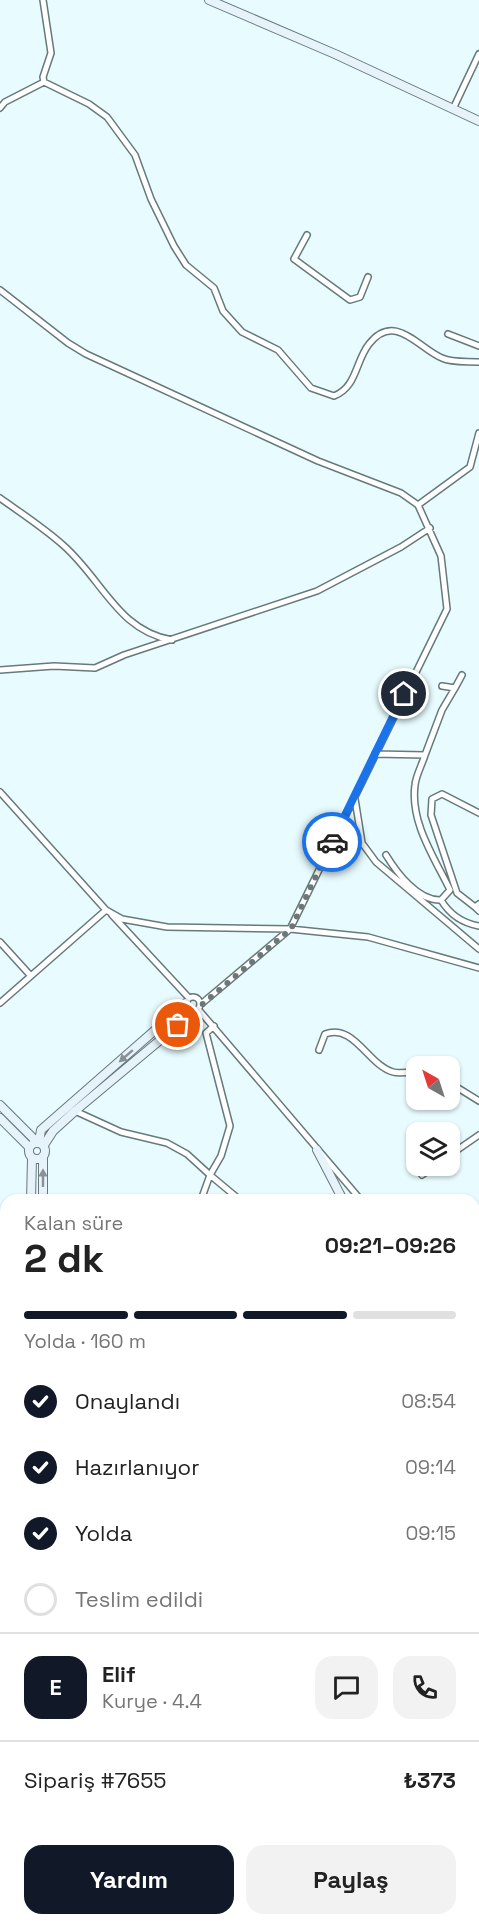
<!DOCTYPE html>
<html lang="tr">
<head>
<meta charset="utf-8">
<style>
	body { margin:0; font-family:"Space Grotesk",sans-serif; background:#f2f2f2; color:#222; height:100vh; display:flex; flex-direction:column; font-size:22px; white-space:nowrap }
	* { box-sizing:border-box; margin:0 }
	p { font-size:20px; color:#767676 }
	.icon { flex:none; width:33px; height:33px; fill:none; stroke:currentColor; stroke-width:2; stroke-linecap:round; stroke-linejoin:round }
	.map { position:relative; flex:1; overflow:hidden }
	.sheet { position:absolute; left:0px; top:1194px; width:480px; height:732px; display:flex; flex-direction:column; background:#fff; border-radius:18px 18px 0 0; box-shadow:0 2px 4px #0004 }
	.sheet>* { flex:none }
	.needle { width:39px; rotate:321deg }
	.controls { position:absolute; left:406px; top:1056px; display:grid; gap:12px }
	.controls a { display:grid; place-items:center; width:54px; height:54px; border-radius:12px; background:#fff; box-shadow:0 2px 4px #0004; font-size:30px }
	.pin { position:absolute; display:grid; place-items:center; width:51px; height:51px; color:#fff; margin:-26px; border:3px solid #fff; border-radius:50%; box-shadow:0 2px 6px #0007 }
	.courier { position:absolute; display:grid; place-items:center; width:60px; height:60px; margin:-30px; border:4px solid #1a73e8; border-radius:50%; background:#fff; color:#222; box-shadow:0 2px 8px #0007 }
	.headline em { font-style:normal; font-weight:700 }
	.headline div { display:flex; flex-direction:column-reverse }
	.headline { display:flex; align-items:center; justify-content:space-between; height:102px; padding:0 24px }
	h1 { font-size:39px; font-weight:700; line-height:45px }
	.bar { display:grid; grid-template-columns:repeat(4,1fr); gap:9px 6px; align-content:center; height:72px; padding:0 24px }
	.bar i { height:8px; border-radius:4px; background:#e0e0e0 }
	.bar .on { background:#111827 }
	.bar p { grid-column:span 4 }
	.line { display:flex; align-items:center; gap:15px; padding:0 24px; border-top:2px solid #e0e0e0 }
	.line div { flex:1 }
	.round { display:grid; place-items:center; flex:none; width:63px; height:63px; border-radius:18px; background:#f2f2f2 }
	ol { padding:0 24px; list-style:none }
	li { display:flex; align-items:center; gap:18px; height:66px }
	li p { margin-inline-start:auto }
	li .icon { padding:6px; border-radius:50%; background:#111827; color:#fff; stroke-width:4 }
	li:last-child { color:#767676 }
	li i { width:33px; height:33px; border:3px solid #e0e0e0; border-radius:50% }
	.button { display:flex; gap:12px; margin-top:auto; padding:12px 24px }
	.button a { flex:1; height:69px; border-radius:18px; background:#111827; color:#fff; font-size:24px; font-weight:700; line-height:69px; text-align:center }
	.button a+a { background:#f2f2f2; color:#222 }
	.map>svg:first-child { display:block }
</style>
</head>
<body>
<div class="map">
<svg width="479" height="1926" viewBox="0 0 479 1926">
	<rect width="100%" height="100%" fill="#e8fcff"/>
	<!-- built -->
	<path fill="#d4f2f6" d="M474 1580 479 1581V1717L474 1723Z"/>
	<!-- green -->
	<path fill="#97e5b2" d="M474 1789 479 1793V1835L474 1841Z"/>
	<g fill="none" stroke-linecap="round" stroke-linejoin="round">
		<!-- street casing -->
		<g stroke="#67797b" stroke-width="8">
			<path id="street" d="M43 0 51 53 43 77 44 82 89 104 107 117 135 155 151 199 174 246 186 265 214 288 223 311 242 332 278 350 311 388 334 396C357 387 355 362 369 344 395 311 419 349 442 358 453 363 467 361 479 362
				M0 108 5 102 44 82
				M453 109 479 54
				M307 235 294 259 350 300 360 297 368 277
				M0 290 68 343 86 354 318 461 401 493 418 505 441 556 447 609 290 929 200 1005
				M448 334 479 346
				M0 498C21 513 44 528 63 545 102 579 118 631 172 640
				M418 505 470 467 479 433
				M0 670 54 666 95 668 124 655 317 591 401 547 430 528
				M455 688 462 675
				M375 754 425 755C422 765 416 775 415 785 410 822 434 857 450 890L441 900C418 901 397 873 386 855
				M425 755 442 710 455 688 442 686
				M0 792 106 910 0 1003
				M355 799 362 843 376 862 479 949
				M441 900C450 915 462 923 479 926
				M479 904 475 907 479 911
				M475 907 457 893 431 815 432 799 442 794 479 813
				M106 910 122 919 167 927 290 929 368 937 479 968
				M112 915 189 998
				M0 942 30 975
				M186 1004a7 7 0 1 1 14 0a7 7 0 1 1-14 0Z
				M198 1009 361 1200
				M214 1026 206 1033 230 1126 221 1156 210 1175 240 1200
				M319 1050 325 1034C354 1023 368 1065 393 1072 400 1074 410 1072 417 1071
				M450 1083 479 1101
				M75 1111 121 1132 167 1143 187 1154 210 1175 201 1200
				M450 1155 479 1135
				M422 1175 435 1166
				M0 1273 6 1280
				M0 1417H6
				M474 1571 479 1572
				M0 1749 6 1754
				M474 1777 479 1781
				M211 1920 219 1926
				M171 1926 172 1920
				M234 1926 238 1920
				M310 1926 314 1920
				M393 1926 398 1920"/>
		</g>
		<!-- secondary casing -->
		<g stroke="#67797b" stroke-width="10">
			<path id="secondary" d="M209 0 335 54 479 121
				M0 1105 37 1142
				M0 1118 29 1147
				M39 1142 41 1130 186 1003
				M29 1151a8 8 0 1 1 16 0a8 8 0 1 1-16 0Z
				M44 1145 53 1131 75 1111 195 1011
				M317 1150 343 1200
				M31 1200 32 1158
				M43 1200V1156
				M0 1453 6 1455
				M0 1462 6 1464
				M474 1545H479
				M474 1556H479
				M0 1582 6 1584
				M468 1920 474 1926
				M26 1926 31 1920"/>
		</g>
		<!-- street -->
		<use href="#street" stroke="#fff" stroke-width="5"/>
		<!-- secondary -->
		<use href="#secondary" stroke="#e6f3fb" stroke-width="8"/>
	</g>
	<!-- one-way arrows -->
	<defs><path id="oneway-solid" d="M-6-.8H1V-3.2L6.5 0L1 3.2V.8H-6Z" transform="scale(1.5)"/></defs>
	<g fill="#889296">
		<use href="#oneway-solid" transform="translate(126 1056) rotate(139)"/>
		<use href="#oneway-solid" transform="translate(43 1178) rotate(-90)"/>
	</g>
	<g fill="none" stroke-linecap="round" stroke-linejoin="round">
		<!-- done -->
		<path stroke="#6c7779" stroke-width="6" stroke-dasharray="0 10.8" d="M178 1025 291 929 332 842"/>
		<!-- route -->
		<path stroke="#1a73e8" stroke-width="8" d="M332 842 404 694"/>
	</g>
</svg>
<div class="controls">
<a><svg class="needle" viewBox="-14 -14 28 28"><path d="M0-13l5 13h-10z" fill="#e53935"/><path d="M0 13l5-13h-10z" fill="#767676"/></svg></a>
<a><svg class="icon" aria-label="layers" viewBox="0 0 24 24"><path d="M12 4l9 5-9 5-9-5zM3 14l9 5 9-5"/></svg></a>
</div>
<div class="pin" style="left:178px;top:1025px;background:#ea580c"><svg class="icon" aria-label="bag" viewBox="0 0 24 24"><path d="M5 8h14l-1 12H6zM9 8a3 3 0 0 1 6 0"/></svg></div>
<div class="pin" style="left:404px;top:694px;background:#1f2937"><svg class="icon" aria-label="home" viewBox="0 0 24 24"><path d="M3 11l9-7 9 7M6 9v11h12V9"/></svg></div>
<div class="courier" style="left:332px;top:842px"><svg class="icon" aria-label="car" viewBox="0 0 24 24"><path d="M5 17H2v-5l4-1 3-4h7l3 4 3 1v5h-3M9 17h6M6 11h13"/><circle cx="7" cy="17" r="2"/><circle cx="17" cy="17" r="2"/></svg></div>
<section class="sheet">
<div class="headline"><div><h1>2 dk</h1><p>Kalan süre</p></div><em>09:21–09:26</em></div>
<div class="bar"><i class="on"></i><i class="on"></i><i class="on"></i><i></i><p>Yolda · 160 m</p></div>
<ol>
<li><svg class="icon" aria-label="check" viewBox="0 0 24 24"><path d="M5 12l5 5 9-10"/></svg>Onaylandı<p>08:54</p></li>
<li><svg class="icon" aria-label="check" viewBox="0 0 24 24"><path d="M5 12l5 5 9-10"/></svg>Hazırlanıyor<p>09:14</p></li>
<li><svg class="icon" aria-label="check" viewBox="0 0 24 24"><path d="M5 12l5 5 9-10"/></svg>Yolda<p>09:15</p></li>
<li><i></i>Teslim edildi</li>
</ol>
<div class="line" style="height:108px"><b class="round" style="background:#111827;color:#fff">E</b><div><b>Elif</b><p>Kurye · 4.4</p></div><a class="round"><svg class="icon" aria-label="chat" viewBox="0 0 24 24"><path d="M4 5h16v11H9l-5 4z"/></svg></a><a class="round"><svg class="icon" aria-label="phone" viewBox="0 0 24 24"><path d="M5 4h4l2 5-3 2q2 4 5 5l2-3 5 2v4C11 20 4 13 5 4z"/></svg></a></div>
<div class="line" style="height:78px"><div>Sipariş #7655</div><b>₺373</b></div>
<div class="button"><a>Yardım</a><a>Paylaş</a></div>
</section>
</div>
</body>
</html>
